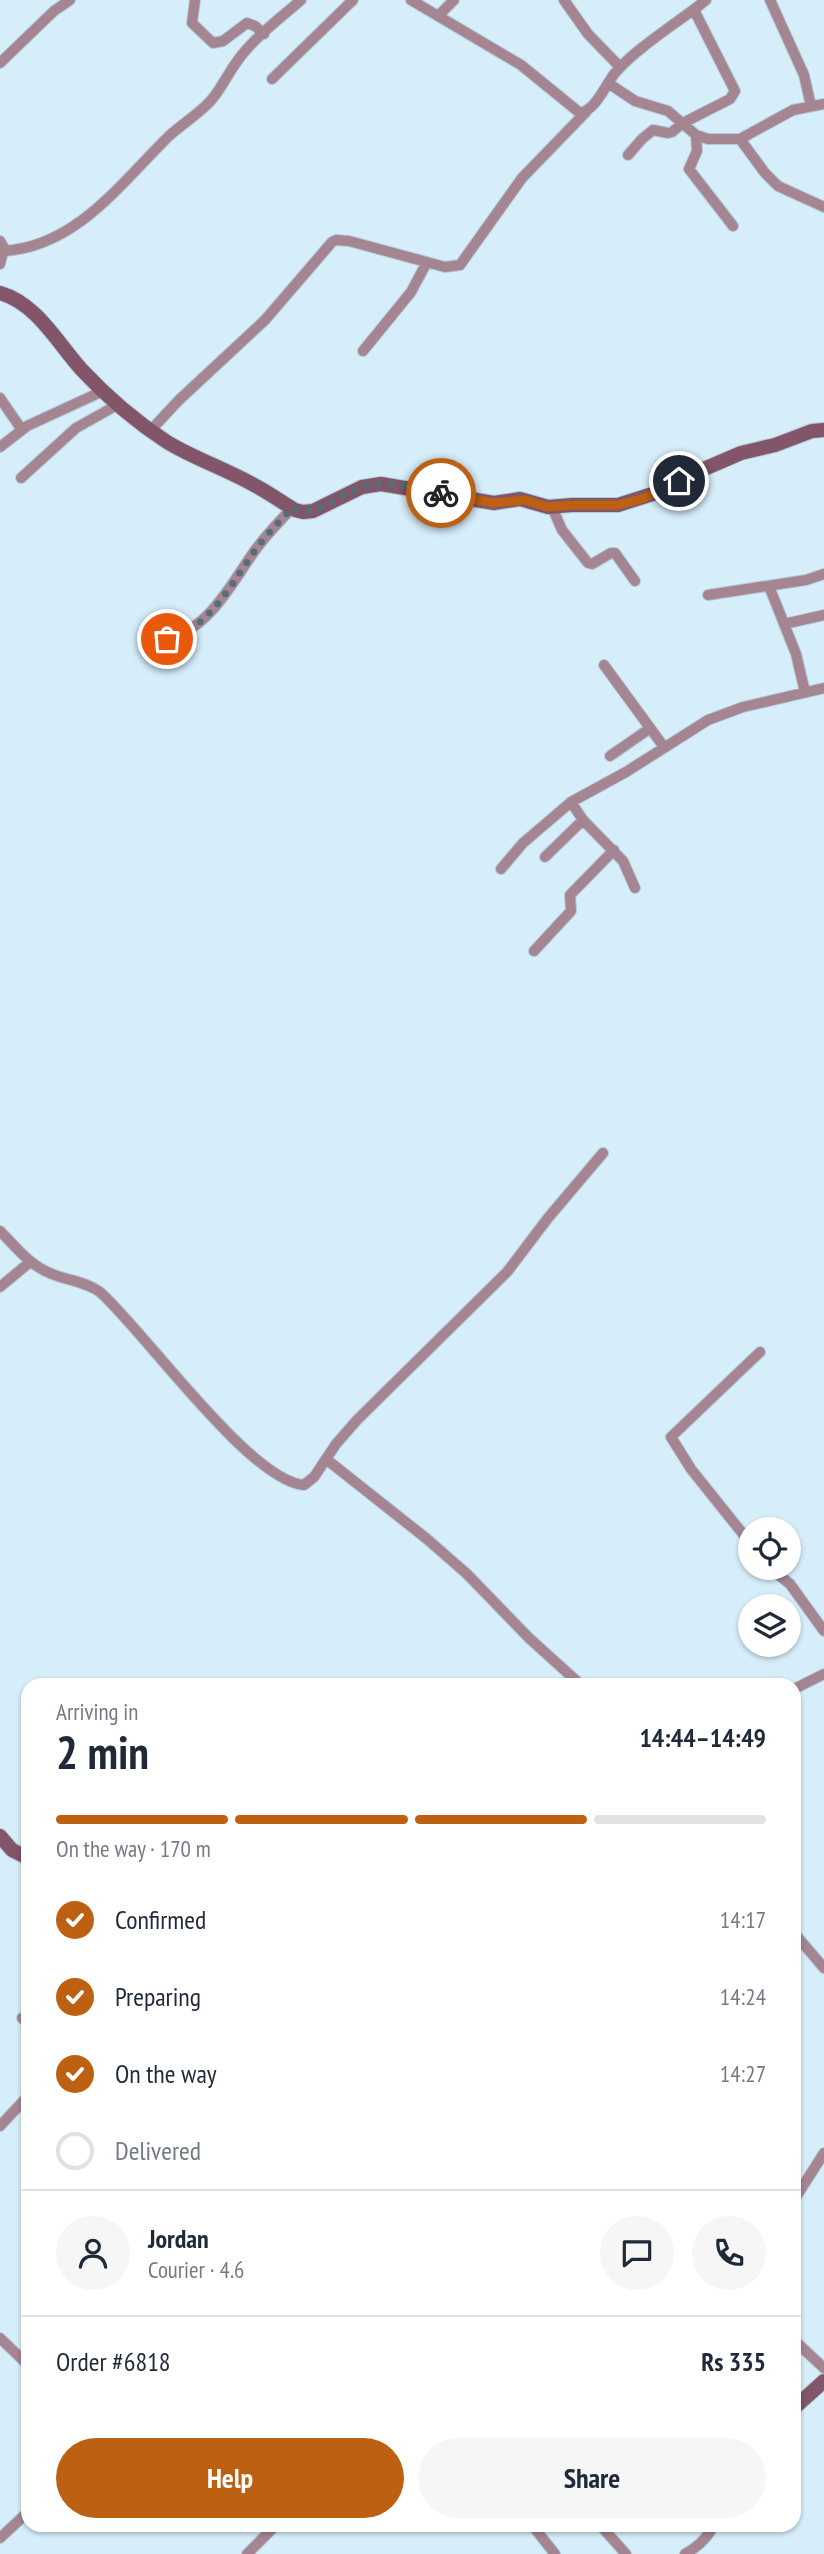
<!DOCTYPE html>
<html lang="en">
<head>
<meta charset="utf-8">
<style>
	body { margin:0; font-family:"PT Sans Narrow",sans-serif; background:#f6f6f7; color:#1f2937; height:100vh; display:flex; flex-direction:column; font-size:26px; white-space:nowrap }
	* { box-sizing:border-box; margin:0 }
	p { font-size:23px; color:#747a83 }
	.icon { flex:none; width:38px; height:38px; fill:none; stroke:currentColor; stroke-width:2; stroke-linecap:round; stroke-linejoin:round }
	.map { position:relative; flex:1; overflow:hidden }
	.panel { position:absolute; left:21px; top:1678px; width:780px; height:854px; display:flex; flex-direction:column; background:#fff; border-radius:21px; box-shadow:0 2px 5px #0004 }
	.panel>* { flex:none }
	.fabs { position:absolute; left:738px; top:1517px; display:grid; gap:14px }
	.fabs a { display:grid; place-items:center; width:63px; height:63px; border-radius:50%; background:#fff; box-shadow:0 2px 5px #0004; font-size:35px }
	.pin { position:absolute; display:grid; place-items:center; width:60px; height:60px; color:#fff; margin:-30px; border:4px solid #fff; border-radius:50%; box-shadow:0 2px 7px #0007 }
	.courier { position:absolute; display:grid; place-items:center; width:70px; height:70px; margin:-35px; border:5px solid #bd6012; border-radius:50%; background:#fff; color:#222; box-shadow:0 2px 9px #0007 }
	.summary em { font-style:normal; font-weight:700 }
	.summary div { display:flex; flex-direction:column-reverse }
	.summary { display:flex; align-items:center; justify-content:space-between; height:119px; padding:0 35px }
	h1 { font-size:46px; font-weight:700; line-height:52px }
	.bar { display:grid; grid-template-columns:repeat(4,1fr); gap:10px 7px; align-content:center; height:84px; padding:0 35px }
	.bar i { height:9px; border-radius:5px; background:#e0e1e3 }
	.bar .active { background:#bd6012 }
	.bar p { grid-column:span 4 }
	.line { display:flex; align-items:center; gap:18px; padding:0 35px; border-top:2px solid #e0e1e3 }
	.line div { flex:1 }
	.round { display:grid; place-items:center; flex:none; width:74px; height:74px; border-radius:37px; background:#f6f6f7 }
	ol { padding:0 35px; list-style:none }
	li { display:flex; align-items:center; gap:21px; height:77px }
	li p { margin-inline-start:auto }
	li .icon { padding:7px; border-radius:50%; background:#bd6012; color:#fff; stroke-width:4 }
	li:last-child { color:#747a83 }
	li i { width:38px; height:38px; border:4px solid #e0e1e3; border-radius:50% }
	.action { display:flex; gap:14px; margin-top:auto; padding:14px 35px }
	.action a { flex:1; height:80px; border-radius:42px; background:#bd6012; color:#fff; font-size:28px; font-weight:700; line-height:80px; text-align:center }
	.action a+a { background:#f6f6f7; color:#1f2937 }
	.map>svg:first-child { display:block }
</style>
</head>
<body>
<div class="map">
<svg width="824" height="2554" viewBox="0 0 824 2554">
	<rect width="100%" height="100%" fill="#d6edfa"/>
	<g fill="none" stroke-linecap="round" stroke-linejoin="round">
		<!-- street casing -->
		<g stroke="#b3cad7" stroke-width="12">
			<path id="street" d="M195 0 192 23 213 43 223 41 247 23 255 26 264 34
				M411 0 521 65 580 113C597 109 605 85 615 73 636 48 680 21 706 0
				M564 0 588 34 620 67
				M770 0 804 75 811 106
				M438 16 454 0
				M0 63 54 11 70 0
				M272 79 353 0
				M608 83 635 101 668 111 696 135 708 139H740L765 173 778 186 824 207
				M696 135 697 151 689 169 733 226
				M740 139 793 110 824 104
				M628 155 642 139 653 130 668 133 672 132 683 123 730 99 735 91 694 10
				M0 241 4 248 0 264
				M3 251C76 247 121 183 169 136 182 124 203 111 213 98 225 83 232 65 246 50 261 32 283 16 301 0
				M363 351 411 292 427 262
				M0 398 22 430
				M151 430 179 400 265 320 332 242 336 240 349 241 445 267 460 265 522 178 586 112
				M0 447 27 426 103 391
				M21 478 76 428 117 405
				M552 507 562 530 588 563 592 564 611 553H615L635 581
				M769 586 796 654 805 692
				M708 595 806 580 824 574
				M784 624 824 615
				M167 639C210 629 232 582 256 549 267 534 280 521 292 508
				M604 665 664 747
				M610 756 649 729
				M571 802 583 820 623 861 635 888
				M545 857 583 820
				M501 869 523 843 571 802 626 772 708 720 743 707 824 688
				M534 951 571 911 570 895 614 850
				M0 1231C16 1247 30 1266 52 1274 69 1281 85 1281 100 1292 144 1331 250 1481 304 1485L314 1477 336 1444 357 1420 507 1272 548 1218 603 1153
				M0 1287 30 1262
				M326 1459 427 1539 467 1574 529 1638 581 1685
				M751 1544 691 1469 671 1437 760 1352
				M770 1568 790 1584 824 1631
				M794 1689 824 1674
				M794 1933 824 1968
				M22 2018 28 2024
				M0 2126 28 2096
				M794 2200 824 2153
				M0 2338 28 2365
				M794 2340 824 2368
				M532 2525 555 2554
				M600 2525 626 2554
				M0 2538 28 2512
				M247 2554 276 2525
				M685 2554C698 2547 707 2539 714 2525"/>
		</g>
		<!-- secondary casing -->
		<g stroke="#b3cad7" stroke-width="16">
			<path id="secondary" d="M0 293C36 303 57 342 81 369 107 397 135 421 167 442 195 459 226 469 254 485 268 492 281 502 295 510L303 512 313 511 362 487 381 484 494 503 520 499 548 507 572 505H618L662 491 697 472 741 453 775 445 812 431 824 430
				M0 1836 12 1850 28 1858
				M794 2408 824 2381"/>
		</g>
		<!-- street -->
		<use href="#street" stroke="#a58591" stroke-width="10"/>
		<!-- secondary -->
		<use href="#secondary" stroke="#825568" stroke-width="14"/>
	</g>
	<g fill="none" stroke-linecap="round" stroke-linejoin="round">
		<!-- done -->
		<path stroke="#566e7b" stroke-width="7" stroke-dasharray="0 12.6" d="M167 639C210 629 232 582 256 549 267 534 280 521 292 508 318 521 343 489 369 485 392 481 418 489 441 493"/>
		<!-- route -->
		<path stroke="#bd6012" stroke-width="9" d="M441 493 494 503 525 500 548 507 572 505H618L642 499 679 481"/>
	</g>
</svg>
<div class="fabs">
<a><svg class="icon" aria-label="locate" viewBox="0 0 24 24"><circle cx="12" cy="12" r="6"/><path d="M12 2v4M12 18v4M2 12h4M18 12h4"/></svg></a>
<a><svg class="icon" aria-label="layers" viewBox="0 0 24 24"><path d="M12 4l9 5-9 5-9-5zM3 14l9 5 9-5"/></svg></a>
</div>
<div class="pin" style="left:167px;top:639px;background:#ea580c"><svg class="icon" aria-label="bag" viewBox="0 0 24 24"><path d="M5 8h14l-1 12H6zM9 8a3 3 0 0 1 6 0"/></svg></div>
<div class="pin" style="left:679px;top:481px;background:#1f2937"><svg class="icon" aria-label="home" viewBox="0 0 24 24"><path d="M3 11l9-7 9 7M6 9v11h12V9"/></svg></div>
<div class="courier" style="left:441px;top:493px"><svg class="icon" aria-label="bike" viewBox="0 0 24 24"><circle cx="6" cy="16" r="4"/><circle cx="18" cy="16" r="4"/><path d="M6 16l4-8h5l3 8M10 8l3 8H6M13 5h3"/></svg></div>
<section class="panel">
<div class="summary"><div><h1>2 min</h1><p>Arriving in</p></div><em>14:44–14:49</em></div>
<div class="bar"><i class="active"></i><i class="active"></i><i class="active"></i><i></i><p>On the way · 170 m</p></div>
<ol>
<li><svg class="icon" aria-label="check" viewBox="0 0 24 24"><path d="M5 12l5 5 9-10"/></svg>Confirmed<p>14:17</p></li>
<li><svg class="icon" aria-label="check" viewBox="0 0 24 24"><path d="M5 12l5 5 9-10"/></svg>Preparing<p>14:24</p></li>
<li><svg class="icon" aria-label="check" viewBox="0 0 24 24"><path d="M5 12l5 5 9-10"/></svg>On the way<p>14:27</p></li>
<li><i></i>Delivered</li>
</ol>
<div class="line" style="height:126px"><a class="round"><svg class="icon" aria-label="person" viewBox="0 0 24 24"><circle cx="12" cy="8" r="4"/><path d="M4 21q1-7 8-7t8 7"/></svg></a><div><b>Jordan</b><p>Courier · 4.6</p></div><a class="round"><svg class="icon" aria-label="chat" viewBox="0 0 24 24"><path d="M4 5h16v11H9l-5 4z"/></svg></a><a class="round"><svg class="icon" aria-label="phone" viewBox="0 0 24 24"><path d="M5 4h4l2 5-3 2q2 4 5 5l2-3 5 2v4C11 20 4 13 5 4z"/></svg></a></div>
<div class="line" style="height:91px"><div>Order #6818</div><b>Rs 335</b></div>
<div class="action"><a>Help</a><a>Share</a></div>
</section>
</div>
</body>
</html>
